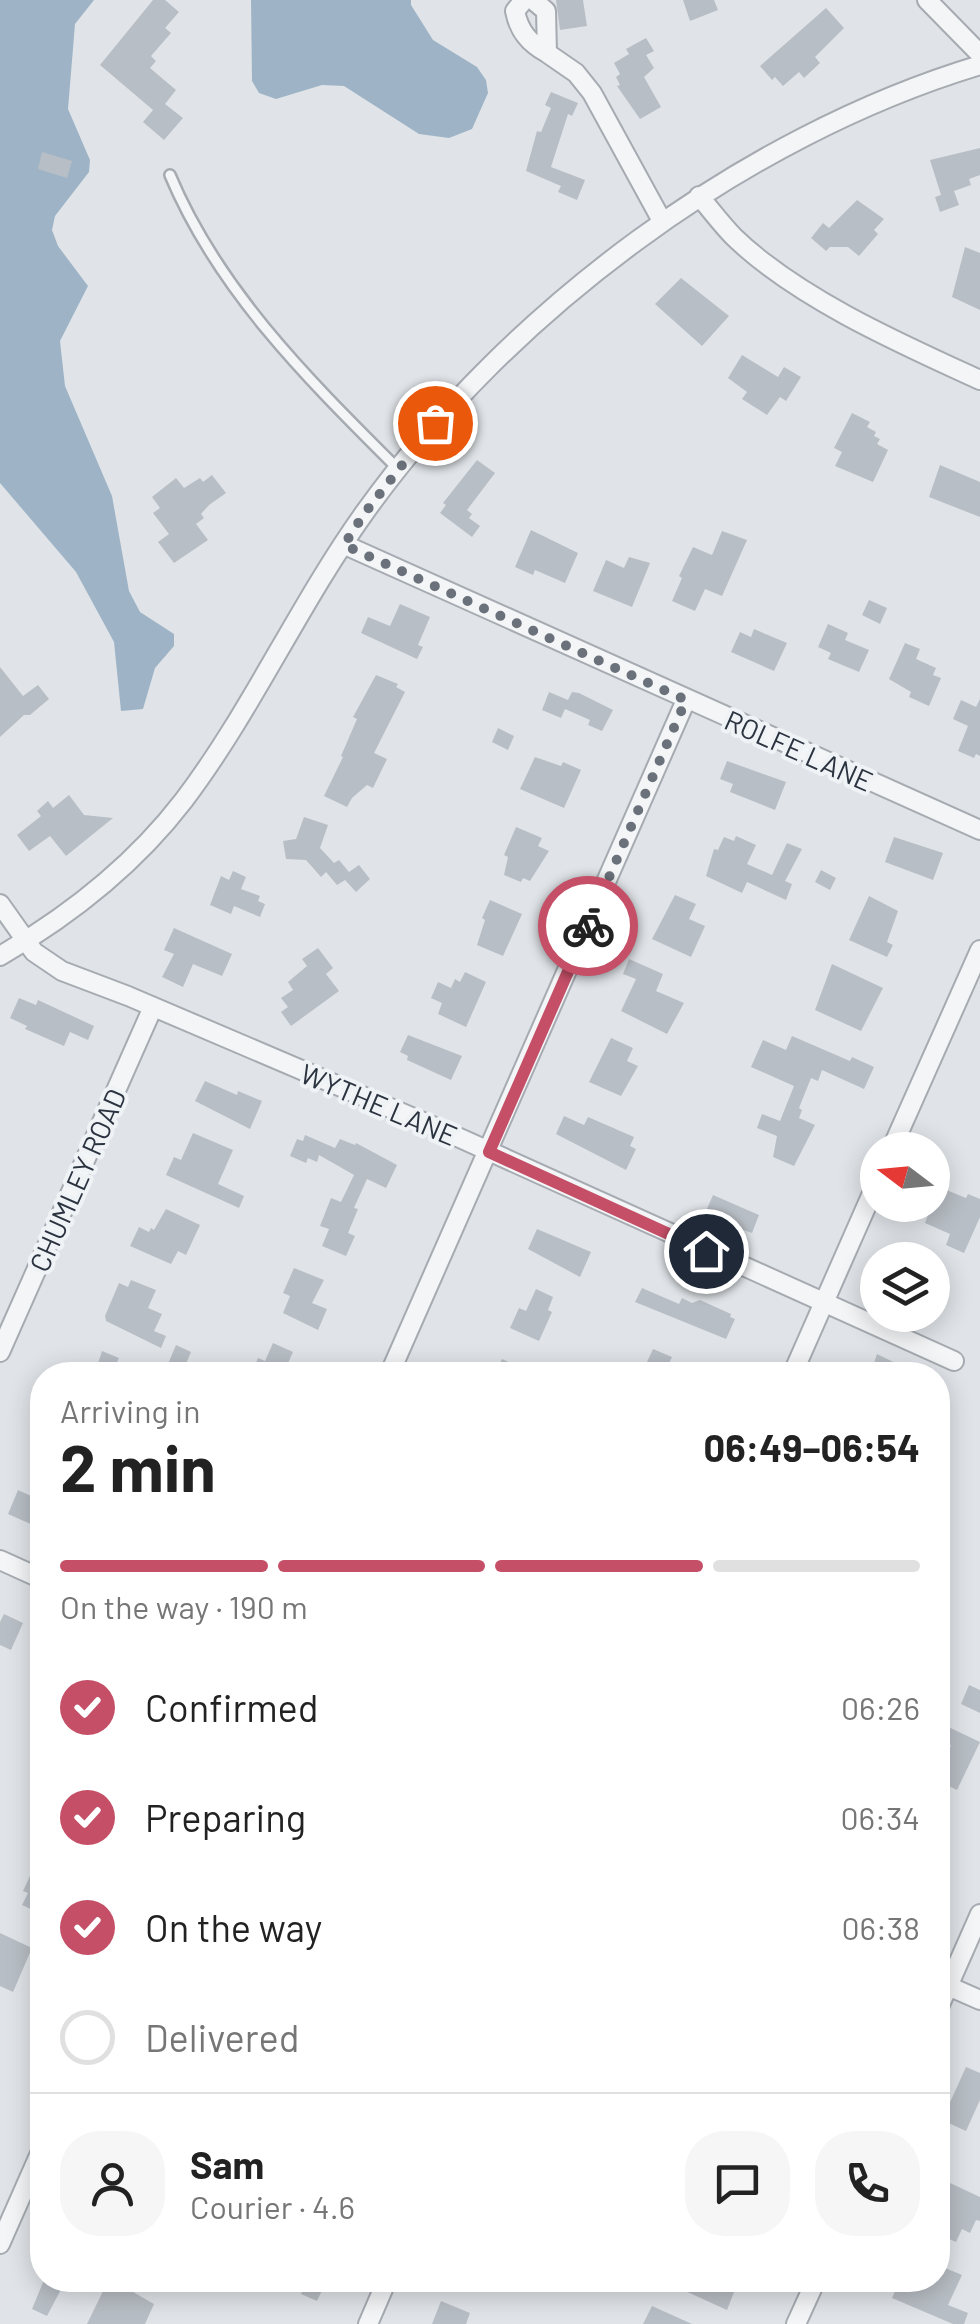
<!DOCTYPE html>
<html lang="en">
<head>
<meta charset="utf-8">
<style>
	body { margin:0; font-family:Barlow,sans-serif; background:#f6f6f6; color:#222; height:100vh; display:flex; flex-direction:column; font-size:38px; white-space:nowrap }
	* { box-sizing:border-box; margin:0 }
	p { font-size:32px; color:#767676 }
	.icon { flex:none; width:55px; height:55px; fill:none; stroke:currentColor; stroke-width:2; stroke-linecap:round; stroke-linejoin:round }
	.map { position:relative; flex:1; overflow:hidden }
	.details { position:absolute; left:30px; top:1362px; width:920px; height:930px; display:flex; flex-direction:column; background:#fff; border-radius:40px; box-shadow:0 5px 25px #0003 }
	.details>* { flex:none }
	.needle { width:65px; rotate:286deg }
	.tools { position:absolute; left:860px; top:1132px; display:grid; gap:20px }
	.tools a { display:grid; place-items:center; width:90px; height:90px; border-radius:50%; background:#fff; box-shadow:0 5px 25px #0003; font-size:50px }
	.pin { position:absolute; display:grid; place-items:center; width:85px; height:85px; color:#fff; margin:-42px; border:5px solid #fff; border-radius:50%; box-shadow:0 2px 10px #0007 }
	.courier { position:absolute; display:grid; place-items:center; width:100px; height:100px; margin:-50px; border:8px solid #c44f67; border-radius:50%; background:#fff; color:#222; box-shadow:0 2px 12px #0007 }
	.headline em { font-style:normal; font-weight:700 }
	.headline div { display:flex; flex-direction:column-reverse }
	.headline { display:flex; align-items:center; justify-content:space-between; height:170px; padding:0 30px }
	h1 { font-size:65px; font-weight:700; line-height:75px }
	.bar { display:grid; grid-template-columns:repeat(4,1fr); gap:15px 10px; align-content:center; height:120px; padding:0 30px }
	.bar i { height:12px; border-radius:8px; background:#e0e0e0 }
	.bar .selected { background:#c44f67 }
	.bar p { grid-column:span 4 }
	.line { display:flex; align-items:center; gap:25px; padding:0 30px; border-top:2px solid #e0e0e0 }
	.line div { flex:1 }
	.round { display:grid; place-items:center; flex:none; width:105px; height:105px; border-radius:40px; background:#f6f6f6 }
	ol { padding:0 30px; list-style:none }
	li { display:flex; align-items:center; gap:30px; height:110px }
	li p { margin-inline-start:auto }
	li .icon { padding:10px; border-radius:50%; background:#c44f67; color:#fff; stroke-width:4 }
	li:last-child { color:#767676 }
	li i { width:55px; height:55px; border:5px solid #e0e0e0; border-radius:50% }
	.map>svg:first-child { display:block }
</style>
</head>
<body>
<div class="map">
<svg width="980" height="2324" viewBox="0 0 980 2324">
	<rect width="100%" height="100%" fill="#e0e4e8"/>
	<!-- water -->
	<path fill="#9eb4c6" d="M0 0H94L75 24 68 109 90 160 89 172 55 216 52 230 58 246 88 286 60 341 65 386 112 496 129 591 140 612 174 634V646L155 668 143 709 121 711 114 642 76 572 0 483Z
		M251 0H411V5L433 40 477 67 486 80 488 93 472 129 449 138 419 134 344 86 322 85 276 99 259 93 252 81Z"/>
	<!-- building -->
	<path fill="#b8bec5" d="M153 0H165L179 12 165 28 171 33 151 56 156 61 150 68 176 90 165 104 183 118 164 140 143 122 153 110 100 65Z
		M556 0H583L587 26 560 30Z
		M683 0H714L718 10 690 21Z
		M826 8 844 28 815 57 820 63 804 78 799 72 783 86 775 77 772 80 760 66Z
		M646 38 654 51 646 55 654 68 644 77 661 107 640 119 617 86 620 85 616 77 620 74 614 63 629 54 626 49Z
		M551 92 578 103 572 116 568 114 551 167 585 180 577 200 558 192 561 186 526 171 537 131 541 132 551 108 545 105Z
		M980 148V175L969 179 971 185 954 191 959 205 940 212 935 197 941 195 930 160Z
		M42 152 72 161 67 178 38 169Z
		M857 200 884 219 874 230 878 234 859 256 848 247H830L826 251 811 238 823 223 829 228Z
		M965 247 980 253V310L952 297Z
		M681 278 729 316 702 346 655 304Z
		M742 355 778 377 784 367 801 377 786 401 780 397 767 415 742 399 747 392 728 378Z
		M852 413 870 422 867 427 876 432 874 436 880 439 877 444 888 450 873 482 835 466 842 452 834 448Z
		M477 460 495 473 467 510 472 514 469 518 480 526 472 537 440 513 446 505 443 503Z
		M940 465 980 482V517L929 497Z
		M212 475 226 493 209 505 201 514 204 518 196 524 208 540 174 563 158 542 169 534 153 513 160 508 152 497 176 478 184 488 200 478 203 482Z
		M531 530 578 553 565 583 535 570 533 575 515 567Z
		M722 531 747 540 722 596 705 589 695 611 672 601 682 578 679 576 693 547 712 555Z
		M629 557 650 563 632 607 593 591 606 560 624 568Z
		M869 600 887 608 880 624 862 615Z
		M400 604 430 617 418 645 423 647 417 659 361 633 368 617 390 626Z
		M828 624 848 633 845 640 869 650 859 672 828 659 831 653 818 647Z
		M754 629 787 643 774 671 731 652 740 632 751 637Z
		M905 643 920 649 916 659 936 668 933 675 941 678 929 706 909 697 911 692 889 679Z
		M0 667 23 696 38 685 49 699 30 715H24L0 737Z
		M376 675 398 684 396 687 405 692 374 753 387 759 373 788 367 785 352 798 347 807 324 796 343 757 341 756 357 719 353 717Z
		M549 692 568 700 572 692 579 693 613 710 602 731 588 725 590 720 565 709 561 718 542 710Z
		M980 699V756L976 754 974 758 958 751 968 726 953 719 961 700 976 707Z
		M498 728 514 736 508 750 492 742Z
		M535 757 561 766 563 762 581 770 564 808 520 789Z
		M727 761 786 782 775 810 730 792 733 784 720 779Z
		M69 795 84 815 113 818 66 856 50 836 29 851 17 835 41 816 37 811 48 801 53 808Z
		M304 817 328 825 320 848 334 863 339 860 349 872 359 865 370 879 356 892 345 880 337 885 326 872 321 877 306 860 286 859 283 841 296 839Z
		M516 827 542 838 538 846 549 851 530 881 523 878 521 882 504 875 508 857 504 855Z
		M736 836 756 845 747 864 772 875 787 843 802 849 785 881 792 884 786 900 747 882 742 893 706 876 714 849 718 850 724 837 734 841Z
		M894 837 943 853 933 880 885 862Z
		M821 870 836 878 830 890 815 882Z
		M233 871 246 877 241 889 260 896 258 901 265 904 260 917 234 906 231 914 210 905 221 876 229 880Z
		M675 895 696 904 689 919 705 926 691 957 652 939Z
		M869 896 898 911 887 942 893 945 887 957 849 940Z
		M490 900 522 914 503 956 477 945 485 920 482 918Z
		M174 928 232 954 222 976 193 964 183 987 162 977 174 954 164 950Z
		M318 948 333 968 326 974 339 991 291 1026 281 1012 288 1007 281 998 293 990 288 982 307 966 302 959Z
		M629 959 663 974 656 991 684 1003 667 1034 621 1011 636 979 623 974Z
		M832 964 883 988 861 1031 815 1010Z
		M465 972 486 982 466 1027 438 1014 442 1003 431 998 438 982 451 988 455 979 460 982Z
		M19 998 36 1005 38 1000 94 1026 88 1040 70 1032 64 1046 25 1029 27 1026 10 1018Z
		M408 1035 462 1056 451 1080 407 1060 408 1056 400 1052Z
		M792 1036 850 1061 852 1057 874 1067 864 1089 822 1070 818 1081 811 1078 799 1108 802 1110 799 1118 815 1125 794 1166 773 1157 777 1136 757 1128 762 1114 780 1121 794 1086 751 1067 763 1040 786 1050Z
		M611 1038 633 1048 627 1061 638 1066 621 1096 589 1082Z
		M205 1081 237 1095 238 1091 262 1101 250 1129 195 1101Z
		M564 1116 584 1125 588 1117 634 1137 630 1146 636 1149 626 1170 556 1134Z
		M193 1133 233 1150 218 1184 244 1196 239 1208 166 1175 174 1157 181 1160Z
		M305 1135 335 1148 340 1139 355 1145 356 1143 397 1165 386 1188 367 1179 354 1208 358 1209 348 1233 355 1236 346 1256 322 1246 329 1229 320 1226 331 1198 341 1202 354 1175 319 1155 317 1162 308 1158 306 1163 290 1156 297 1139 303 1141Z
		M939 1187 966 1198 968 1194 980 1199V1217L964 1253 946 1245 950 1234 925 1223Z
		M713 1195 759 1215 752 1233 719 1221 721 1217 706 1211Z
		M166 1209 200 1225 186 1255 178 1251 171 1264 130 1246 139 1227 149 1232 151 1228 154 1230Z
		M537 1229 591 1252 580 1277 528 1249Z
		M294 1268 324 1280 312 1303 327 1309 318 1330 283 1313 290 1296 283 1293Z
		M131 1280 156 1290 148 1308 162 1314 154 1331 166 1336 161 1348 106 1321 105 1316 119 1283 128 1287Z
		M642 1288 679 1304 682 1298 692 1303 700 1300 731 1314 730 1317 735 1319 726 1339 635 1302Z
		M536 1289 553 1297 548 1310 552 1312 539 1341 510 1328 519 1308 526 1311Z
		M273 1343 293 1352 285 1370 295 1375H251L258 1358 265 1361Z
		M176 1345 191 1352 183 1371 168 1364Z
		M653 1349 672 1357 664 1375H641Z
		M102 1351 119 1358 111 1375H94Z
		M877 1354 920 1375H870Z
		M502 1359 536 1375H494Z
		M18 1490 42 1501V1529L8 1514Z
		M4 1614 23 1623 11 1650 0 1645V1622Z
		M969 1685 980 1690V1713L961 1704Z
		M938 1722 980 1742 957 1790 938 1781 951 1745 938 1739Z
		M42 1850V1914L22 1905 28 1893 23 1891Z
		M0 1933 32 1948 13 1992 0 1986Z
		M966 2067 980 2073V2100L966 2131 942 2120Z
		M950 2183 980 2197V2221L976 2220 970 2233 962 2229 956 2242 938 2234V2209Z
		M938 2265 962 2275 948 2305 968 2313 964 2324H953L892 2298 900 2280H918L929 2285 930 2280H938Z
		M44 2280H66L47 2316 32 2309Z
		M280 2280H327L317 2301 301 2294 303 2290Z
		M661 2280H720L736 2287 727 2310Z
		M107 2283 117 2288 119 2284 154 2304 145 2324H87Z
		M441 2301 470 2313 466 2324H432Z
		M652 2306 692 2324H643Z"/>
	<g fill="none" stroke-linecap="round" stroke-linejoin="round">
		<!-- service casing -->
		<g stroke="#a6abb2" stroke-width="14">
			<path id="service" d="M170 175C219 292 310 381 398 469"/>
		</g>
		<!-- minor casing -->
		<g stroke="#a6abb2" stroke-width="22">
			<path id="minor" d="M524 0 515 11C519 31 529 43 547 53L546 11 533 0
				M927 0 980 54
				M547 53 576 73 592 93 662 221
				M699 196C711 210 722 225 734 237 797 298 901 344 980 380
				M345 545 980 830
				M0 904 34 952 62 971 128 996 442 1130 954 1361
				M0 956C69 916 135 864 184 800 252 710 299 604 365 512 508 312 744 136 980 65
				M891 1150 980 950
				M0 1352 153 1007
				M389 1375 686 700
				M792 1375 878 1180
				M0 1560 42 1579
				M939 1982 980 2000
				M938 2009 980 1914
				M0 2244 42 2149
				M368 2324 387 2280
				M796 2324 816 2280"/>
		</g>
		<!-- service -->
		<use href="#service" stroke="#f3f5f7" stroke-width="9"/>
		<!-- minor -->
		<use href="#minor" stroke="#f3f5f7" stroke-width="18"/>
	</g>
	<g fill="none" stroke-linecap="round" stroke-linejoin="round">
		<!-- done -->
		<path stroke="#6a717a" stroke-width="10" stroke-dasharray="0 18" d="M435 423 364 514 344 545 686 700 588 926"/>
		<!-- route -->
		<path stroke="#c44f67" stroke-width="12" d="M588 926 489 1152 706 1251"/>
	</g>
	<g text-anchor="middle" dominant-baseline="central" stroke-width="8" stroke-linejoin="round" paint-order="stroke">
		<!-- street labels -->
		<g font-size="28" fill="#2a333f" stroke="#f0f3f6">
			<text transform="translate(799 750) rotate(24)">ROLFE LANE</text>
			<text transform="translate(379 1104) rotate(23)">WYTHE LANE</text>
			<text transform="translate(77 1180) rotate(-66)">CHUMLEY ROAD</text>
		</g>
	</g>
</svg>
<div class="tools">
<a><svg class="needle" viewBox="-14 -14 28 28"><path d="M0-13l5 13h-10z" fill="#e53935"/><path d="M0 13l5-13h-10z" fill="#767676"/></svg></a>
<a><svg class="icon" aria-label="layers" viewBox="0 0 24 24"><path d="M12 4l9 5-9 5-9-5zM3 14l9 5 9-5"/></svg></a>
</div>
<div class="pin" style="left:435px;top:423px;background:#ea580c"><svg class="icon" aria-label="bag" viewBox="0 0 24 24"><path d="M5 8h14l-1 12H6zM9 8a3 3 0 0 1 6 0"/></svg></div>
<div class="pin" style="left:706px;top:1251px;background:#1f2937"><svg class="icon" aria-label="home" viewBox="0 0 24 24"><path d="M3 11l9-7 9 7M6 9v11h12V9"/></svg></div>
<div class="courier" style="left:588px;top:926px"><svg class="icon" aria-label="bike" viewBox="0 0 24 24"><circle cx="6" cy="16" r="4"/><circle cx="18" cy="16" r="4"/><path d="M6 16l4-8h5l3 8M10 8l3 8H6M13 5h3"/></svg></div>
<section class="details">
<div class="headline"><div><h1>2 min</h1><p>Arriving in</p></div><em>06:49–06:54</em></div>
<div class="bar"><i class="selected"></i><i class="selected"></i><i class="selected"></i><i></i><p>On the way · 190 m</p></div>
<ol>
<li><svg class="icon" aria-label="check" viewBox="0 0 24 24"><path d="M5 12l5 5 9-10"/></svg>Confirmed<p>06:26</p></li>
<li><svg class="icon" aria-label="check" viewBox="0 0 24 24"><path d="M5 12l5 5 9-10"/></svg>Preparing<p>06:34</p></li>
<li><svg class="icon" aria-label="check" viewBox="0 0 24 24"><path d="M5 12l5 5 9-10"/></svg>On the way<p>06:38</p></li>
<li><i></i>Delivered</li>
</ol>
<div class="line" style="height:180px"><a class="round"><svg class="icon" aria-label="person" viewBox="0 0 24 24"><circle cx="12" cy="8" r="4"/><path d="M4 21q1-7 8-7t8 7"/></svg></a><div><b>Sam</b><p>Courier · 4.6</p></div><a class="round"><svg class="icon" aria-label="chat" viewBox="0 0 24 24"><path d="M4 5h16v11H9l-5 4z"/></svg></a><a class="round"><svg class="icon" aria-label="phone" viewBox="0 0 24 24"><path d="M5 4h4l2 5-3 2q2 4 5 5l2-3 5 2v4C11 20 4 13 5 4z"/></svg></a></div>
</section>
</div>
</body>
</html>
